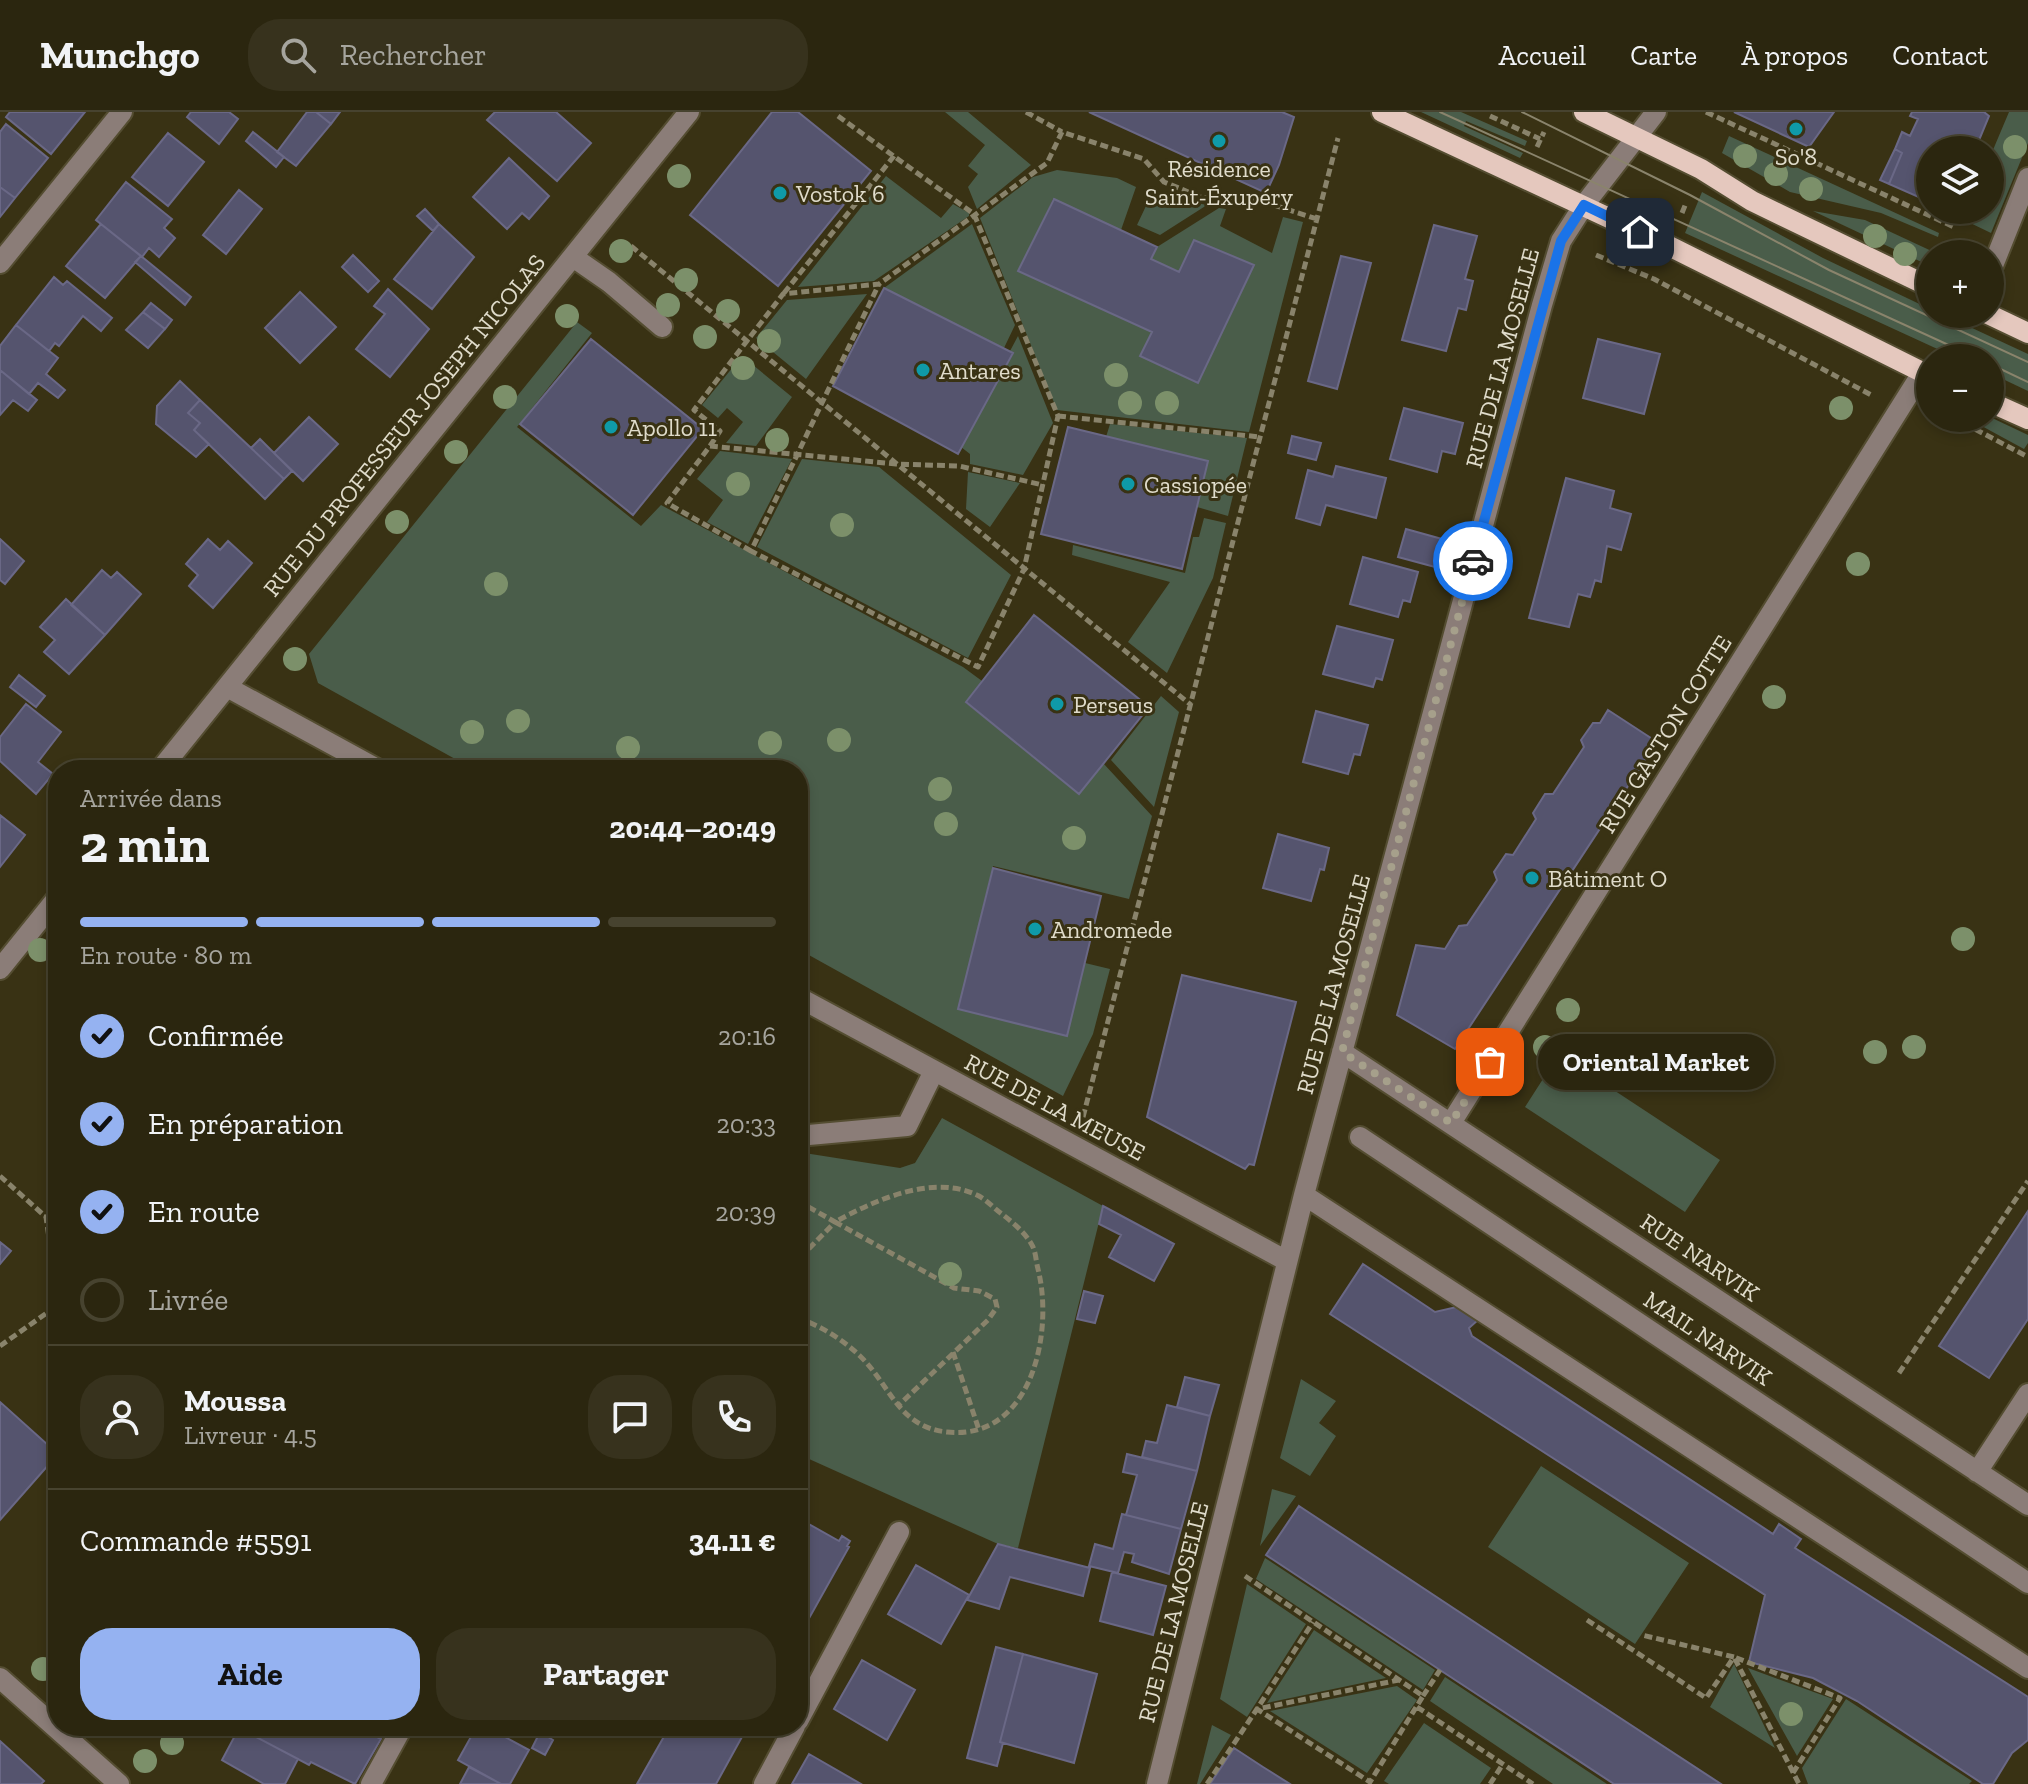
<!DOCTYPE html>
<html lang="fr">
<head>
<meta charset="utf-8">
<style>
	body { margin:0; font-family:"Zilla Slab",serif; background:#37321d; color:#f1f3f6; height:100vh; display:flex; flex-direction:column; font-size:30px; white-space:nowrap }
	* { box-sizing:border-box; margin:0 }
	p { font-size:26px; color:#a6a59e }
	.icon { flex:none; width:44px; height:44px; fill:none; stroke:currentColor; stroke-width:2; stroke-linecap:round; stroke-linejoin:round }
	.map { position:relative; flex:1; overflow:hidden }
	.details { position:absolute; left:48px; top:648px; width:760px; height:976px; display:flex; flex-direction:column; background:#2b260f; border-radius:32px; box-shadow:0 4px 12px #0003,0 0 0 2px #47432f }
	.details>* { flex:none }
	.buttons { position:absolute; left:1916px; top:24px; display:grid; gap:16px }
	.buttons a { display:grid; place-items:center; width:88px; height:88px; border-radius:50%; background:#2b260f; box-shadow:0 4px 12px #0003,0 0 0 2px #47432f; font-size:40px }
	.pin { position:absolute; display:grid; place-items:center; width:68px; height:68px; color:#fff; margin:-34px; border-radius:16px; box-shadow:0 4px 12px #0006 }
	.courier { position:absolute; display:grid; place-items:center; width:80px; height:80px; margin:-40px; border:6px solid #1a73e8; border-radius:50%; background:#fff; color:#222; box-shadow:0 2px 10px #0007 }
	.bubble { position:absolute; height:56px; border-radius:28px; background:#2b260f; box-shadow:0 4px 12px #0003,0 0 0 2px #47432f; font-size:26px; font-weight:800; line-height:56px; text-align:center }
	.headline em { font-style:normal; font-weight:800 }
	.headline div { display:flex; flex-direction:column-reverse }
	.headline { display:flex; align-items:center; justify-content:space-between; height:136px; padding:0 32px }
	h1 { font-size:52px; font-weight:800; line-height:60px }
	.bar { display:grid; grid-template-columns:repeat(4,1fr); gap:12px 8px; align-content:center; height:96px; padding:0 32px }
	.bar i { height:10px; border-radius:6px; background:#47432f }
	.bar .selected { background:#95b2f1 }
	.bar p { grid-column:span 4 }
	.line { display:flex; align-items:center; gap:20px; padding:0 32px; border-top:2px solid #47432f }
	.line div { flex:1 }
	.round { display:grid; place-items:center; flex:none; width:84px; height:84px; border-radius:32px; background:#37321d }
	ol { padding:0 32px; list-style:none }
	li { display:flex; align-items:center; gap:24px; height:88px }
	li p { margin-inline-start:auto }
	li .icon { padding:8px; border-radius:50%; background:#95b2f1; color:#111; stroke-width:4 }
	li:last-child { color:#a6a59e }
	li i { width:44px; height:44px; border:4px solid #47432f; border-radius:50% }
	.cta { display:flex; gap:16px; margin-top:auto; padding:16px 32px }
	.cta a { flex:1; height:92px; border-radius:32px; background:#95b2f1; color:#111; font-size:32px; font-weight:800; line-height:92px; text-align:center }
	.cta a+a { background:#37321d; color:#f1f3f6 }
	header { display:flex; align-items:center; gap:48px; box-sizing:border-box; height:112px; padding:0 40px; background:#2b260f; border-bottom:2px solid #47432f }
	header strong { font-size:38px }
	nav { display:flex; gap:44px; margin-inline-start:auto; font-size:28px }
	.search { width:560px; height:72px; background:#37321d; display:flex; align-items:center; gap:20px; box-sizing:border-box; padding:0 28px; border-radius:32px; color:#a6a59e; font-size:30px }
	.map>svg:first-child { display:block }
</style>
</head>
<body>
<header>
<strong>Munchgo</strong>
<div class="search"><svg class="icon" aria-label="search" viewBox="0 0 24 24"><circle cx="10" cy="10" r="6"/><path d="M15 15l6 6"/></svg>Rechercher</div>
<nav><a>Accueil</a><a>Carte</a><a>À propos</a><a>Contact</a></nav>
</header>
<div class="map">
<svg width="2028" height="1672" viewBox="0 0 2028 1672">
	<rect width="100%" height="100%" fill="#393214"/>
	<!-- green -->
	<path fill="#4a5d4a" d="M945 0H968L1031 53 977 97 968 75 978 62 968 54 985 33Z
		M1421 0H1461L1527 29 1525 34 1466 9 1464 14 1523 41 1520 46Z
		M2009 0H2028V31L1991 121 1964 108 1968 98H1990V45Z
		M1729 24 1939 121 1938 125 1881 101 1790 80 1722 41Z
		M1057 58 1117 66 1136 75 1121 118 1053 87 1019 159 1152 220 1140 244 1254 153 1194 128 1179 160 1151 147 1157 135 1219 96 1226 97 1220 114 1272 141 1283 105 1303 110 1249 320 1057 298 980 106 1033 65Z
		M886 64 941 106 953 92 969 101V104L874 169 798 175Z
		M1154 77 1165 85 1207 93 1160 123 1137 113Z
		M1702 80 1823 146 1930 197V202H1942L2028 242V279L1990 261V246H1957L1685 121Z
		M1813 99 1865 108 1938 142H1930V154Z
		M972 112 1015 213 1004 236 884 176Z
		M867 182 806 267 756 226 787 188Z
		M577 210 592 221 517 315 641 414 661 393 963 555 982 569 966 591 1078 681 1103 651 1152 704 1129 787 993 754 958 897 1067 924 1085 851 1110 857 1093 922 1063 984 798 837V658H475L318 571 309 542Z
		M1018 224 1053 311 1023 363 970 352V342L961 335 1013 242 1010 239Z
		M742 244 792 285 756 334 726 331 743 310 727 296 718 306 702 293Z
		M1990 305 2028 323V331L2024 337 1967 306Z
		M1110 312 1247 326 1228 404 1197 395 1106 325Z
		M720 339 792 347 748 432 707 410 723 388 697 367Z
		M802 347 879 355 1011 463 968 546 757 435Z
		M968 360 1020 371 990 415 966 397Z
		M1204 406 1226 411 1213 466 1167 561 1128 530 1170 470 1072 443 1073 433 1185 461 1193 425H1199Z
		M1161 584 1179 600 1154 695 1111 648Z
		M1559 942 1720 1048 1685 1100 1525 995Z
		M942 1006 1103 1094 1018 1436 998 1432 798 1342V1040L900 1056 915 1051Z
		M1301 1267 1336 1289 1319 1311 1336 1324 1310 1364 1280 1346Z
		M1541 1354 1689 1451 1635 1532 1488 1435Z
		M1272 1377 1296 1384 1260 1434Z
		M1265 1446 1435 1558 1423 1578 1256 1467Z
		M1247 1472 1306 1512 1247 1605 1220 1587Z
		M1314 1518 1386 1566 1267 1591Z
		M1734 1552 1775 1636 1710 1595Z
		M1748 1556 1833 1587 1797 1644Z
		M1445 1565 1607 1672H1553L1430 1589Z
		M1397 1574 1417 1588 1367 1661 1270 1599Z
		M1846 1587 1972 1669 1969 1672H1808L1802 1656Z
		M1424 1611 1491 1656 1480 1672H1389L1384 1669Z
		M1212 1613 1231 1623 1200 1672H1197Z"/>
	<!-- building -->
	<path fill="#55546e" stroke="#6a6886" stroke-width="2" d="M10 0H85L51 42 6 5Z
		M191 0H229L238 7 219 32 187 5Z
		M307 0H316L331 12 296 54 277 40Z
		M316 0H340L331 12Z
		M495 0H556L591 31 557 69 487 8Z
		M772 0H798L871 59 778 174 690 103Z
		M1089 0H1282L1294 5 1279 53 1266 81Z
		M1734 0H1834L1809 35Z
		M1912 0H1984L1989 4 1975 38H1930V90L1889 72 1902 41 1895 37 1902 20 1910 24 1918 7 1910 4Z
		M6 12 48 46 15 86 0 75V20Z
		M253 20 284 45 276 55 246 29Z
		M168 21 204 50 168 94 132 65Z
		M1895 37 1902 41 1889 72 1880 68Z
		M509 46 549 84 529 107 522 101 507 117 473 85Z
		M126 70 172 107 164 116 175 126 159 145 149 136 142 145 96 108Z
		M0 75 15 86 0 105Z
		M239 78 262 97 226 142 203 123Z
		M1054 87 1157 135 1151 147 1179 160 1194 128 1254 153 1198 271 1140 244 1152 220 1018 159Z
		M425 97 439 112 433 119 417 104Z
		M101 112 141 144 105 186 66 154Z
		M439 112 474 145 432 197 394 167Z
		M1434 113 1477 124 1465 167 1473 169 1466 198 1458 196 1446 239 1402 228Z
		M353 143 379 169 368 180 342 155Z
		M141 144 191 185 185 193 135 150Z
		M1341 144 1371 151 1337 277 1308 269Z
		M54 165 63 173 67 169 112 206 101 219 83 204 59 234 55 231 49 239 16 213Z
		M884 176 1013 241 958 342 833 274Z
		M388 177 429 217 390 265 356 237 385 202 374 194Z
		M300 180 336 215 300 251 265 216Z
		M151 191 172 208 165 217 143 200Z
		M143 200 165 217 148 236 126 218Z
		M16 213 58 246 46 262 65 278 58 286 38 271 29 282 0 258V234Z
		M591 227 703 317 633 403 520 312Z
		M1598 227 1660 242 1644 302 1583 286Z
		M0 258 37 288 28 299 13 288 0 303Z
		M180 269 200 288 188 301 200 311 194 318 209 332 196 345 156 312 157 294Z
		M200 288 284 367 265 387 194 318 200 311 188 301Z
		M1404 296 1463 311 1455 342 1442 339 1437 360 1390 347Z
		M309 305 338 332 303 369 274 341Z
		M1068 315 1208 349 1182 457 1041 422Z
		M1292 324 1321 331 1316 348 1288 341Z
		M260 327 292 359 284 367 251 336Z
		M1336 354 1386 366 1376 406 1326 393 1320 413 1296 406 1308 358 1333 365Z
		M1566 366 1614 379 1610 396 1631 402 1621 438 1607 434 1601 470 1595 468 1590 485 1578 482 1569 515 1529 506Z
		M1406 417 1442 427 1435 455 1398 445Z
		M0 427 24 449 5 472 0 468Z
		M208 427 220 438 228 429 252 451 213 496 189 474 198 463 186 452Z
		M1363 445 1418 460 1410 490 1403 488 1398 505 1350 492Z
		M102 458 111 466 117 460 141 482 105 523 71 493Z
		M66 487 105 523 69 562 44 540 55 528 40 515Z
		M1034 503 1149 595 1079 682 966 590Z
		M1337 514 1393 528 1382 568 1376 566 1373 575 1323 562Z
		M19 563 45 584 36 595 10 575Z
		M26 592 61 620 38 650 53 662 36 682 0 649V625Z
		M1608 598 1657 630 1455 937 1397 903 1416 833 1445 837 1459 814 1467 813 1497 768 1494 760 1506 742 1513 743 1536 707 1533 701 1545 682H1553L1584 635 1581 628 1593 611H1600Z
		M1316 599 1368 613 1360 643 1354 642 1348 662 1303 650Z
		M0 703 25 723 0 755Z
		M1278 722 1329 736 1324 758 1320 757 1311 789 1263 776Z
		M993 756 1101 784 1067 924 958 897Z
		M1182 863 1296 890 1254 1053 1249 1052 1245 1057 1147 1005Z
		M1103 1094 1174 1132 1154 1169 1109 1145 1121 1123 1099 1112Z
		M2028 1099V1207L1989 1266 1939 1234Z
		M0 1130 11 1139 0 1152Z
		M1363 1152 1435 1200 1465 1193 1478 1208 1469 1216 1472 1224 1773 1422 1779 1412 1801 1427 1795 1436 2028 1585V1628L2012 1641 1993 1672H1983L1857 1589 1813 1566 1749 1550 1765 1483 1330 1202Z
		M1084 1179 1103 1184 1095 1211 1077 1207Z
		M1185 1265 1219 1273 1210 1304 1177 1295Z
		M0 1290 58 1342 0 1408Z
		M1167 1293 1210 1304 1197 1359 1142 1345 1146 1329 1157 1331Z
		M1127 1342 1197 1359 1181 1417 1126 1403 1137 1363 1123 1360Z
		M1299 1394 1556 1564 1721 1672H1614L1440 1558 1266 1443Z
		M1122 1402 1181 1417 1169 1462 1132 1450 1134 1442 1124 1440 1118 1461 1089 1454 1095 1432 1113 1437Z
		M798 1406 839 1429 842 1424 850 1429 847 1434 849 1435 798 1526Z
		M998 1432 1090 1456 1083 1484 1010 1465 999 1497 967 1488Z
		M916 1453 969 1483 941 1532 888 1502Z
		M1112 1460 1166 1474 1153 1523 1100 1509Z
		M996 1535 1023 1542 1000 1630 1003 1631 997 1654 967 1646Z
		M1023 1542 1097 1562 1074 1651 1000 1630Z
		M862 1548 915 1578 887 1628 834 1597Z
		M241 1614H319L329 1619 332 1614H356L381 1627 355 1672 311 1650 309 1653 239 1616Z
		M477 1614H485L529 1638 510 1672H501L458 1648Z
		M670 1614H748L716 1672H637Z
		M239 1616 298 1647 285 1672H264L222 1648Z
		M540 1620 553 1628 545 1643 532 1636Z
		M0 1629 44 1669 41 1672H0Z
		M1234 1636 1263 1655 1290 1672H1210Z
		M809 1642 861 1672H792Z
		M469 1655 501 1672H460Z"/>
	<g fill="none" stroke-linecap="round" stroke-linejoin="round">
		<!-- minor casing -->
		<g stroke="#544d31" stroke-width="24">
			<path id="minor" d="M573 145 609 170 662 215
				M0 151 122 0
				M1990 161 2028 66
				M227 575 379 658
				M160 658 689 0
				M0 857 58 785
				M798 885 1287 1149
				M1342 940 2028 1393
				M1451 1011 1922 261
				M798 1024 907 1014 934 959
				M1360 1025 2028 1471
				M1304 1083 2028 1556
				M1977 1360 2028 1282
				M0 1566 119 1672
				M798 1609 899 1420
				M371 1672 403 1614
				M764 1672 795 1614
				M1157 1672 1304 1083 1542 193 1561 129 1584 93 1656 0"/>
		</g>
		<!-- major casing -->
		<g stroke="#544d31" stroke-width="24">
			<path id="major" d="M1382 0 1669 134 1930 264
				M1584 0 1701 57 1752 89 1930 175
				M1988 202 2028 221
				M1990 290 2028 307"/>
		</g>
		<!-- path -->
		<path stroke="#89836b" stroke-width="5" stroke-dasharray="8 4" stroke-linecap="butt" d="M1026 0 1062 20
			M1706 0 1954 115
			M838 4 974 102 1058 304 1024 457 978 555 751 439 879 172
			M1490 4 1540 27
			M1537 35 1544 20
			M1682 101 1686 91
			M631 134 1191 593
			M1596 143 1654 167 1873 284
			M784 181 894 44
			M1058 304 1260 325
			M1954 306 2028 345
			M710 334 720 319 694 298 783 182 879 172 1047 51 1062 20 1144 47 1164 70 1203 86 1249 85 1317 107
			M751 439 667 391 710 334 896 352 959 354 1043 373
			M1083 1005 1338 26
			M0 1064 46 1105
			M58 1082 46 1105 58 1189
			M798 1089 835 1110 798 1148
			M798 1206C821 1214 842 1227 860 1244 891 1274 898 1315 947 1320 1032 1329 1054 1220 1038 1157 1036 1150 1036 1140 1032 1133 1025 1120 1010 1108 998 1099 992 1094 986 1088 979 1084 934 1061 875 1088 835 1110L954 1176 979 1179 995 1187 997 1195 988 1208 898 1294
			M0 1234 58 1193
			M953 1240 979 1318
			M1899 1261 2028 1069
			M1245 1464 1248 1466 1423 1584 1370 1670 1257 1597 1313 1510
			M1587 1508 1706 1586 1734 1545 1642 1523
			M1423 1584 1440 1558
			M1417 1595 1533 1672
			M1793 1661 1840 1586 1734 1545 1799 1672
			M1207 1672 1257 1597 1399 1568
			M1490 1672 1503 1652"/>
		<!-- minor -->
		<use href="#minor" stroke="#8b7d78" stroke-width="20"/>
		<!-- major -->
		<use href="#major" stroke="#e5c8be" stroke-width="20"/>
		<!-- tram -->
		<path stroke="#8a846c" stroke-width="2" d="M1440 0 1977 246
			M1522 0 1690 83 1829 158 2028 250
			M1990 252 2028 270"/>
	</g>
	<!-- trees -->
	<g fill="#7c906a">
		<circle cx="2015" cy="35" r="12"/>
		<circle cx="1745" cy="44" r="12"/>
		<circle cx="1776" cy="62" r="12"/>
		<circle cx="679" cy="64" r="12"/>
		<circle cx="1811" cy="77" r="12"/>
		<circle cx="1875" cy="124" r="12"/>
		<circle cx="621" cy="139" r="12"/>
		<circle cx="1905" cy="142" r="12"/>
		<circle cx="686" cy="168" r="12"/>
		<circle cx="668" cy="193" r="12"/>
		<circle cx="728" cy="199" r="12"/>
		<circle cx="567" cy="204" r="12"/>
		<circle cx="705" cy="225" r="12"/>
		<circle cx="769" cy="229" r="12"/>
		<circle cx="743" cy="256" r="12"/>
		<circle cx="1116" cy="263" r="12"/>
		<circle cx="505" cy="285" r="12"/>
		<circle cx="1130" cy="291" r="12"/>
		<circle cx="1167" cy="291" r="12"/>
		<circle cx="1841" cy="296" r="12"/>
		<circle cx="777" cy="328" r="12"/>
		<circle cx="456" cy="340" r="12"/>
		<circle cx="738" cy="372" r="12"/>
		<circle cx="397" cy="410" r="12"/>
		<circle cx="842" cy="413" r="12"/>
		<circle cx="1858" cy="452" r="12"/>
		<circle cx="496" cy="472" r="12"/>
		<circle cx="295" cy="547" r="12"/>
		<circle cx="1774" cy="585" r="12"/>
		<circle cx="518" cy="609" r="12"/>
		<circle cx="472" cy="620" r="12"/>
		<circle cx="839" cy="628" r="12"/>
		<circle cx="770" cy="631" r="12"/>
		<circle cx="628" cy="636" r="12"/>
		<circle cx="940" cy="677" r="12"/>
		<circle cx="946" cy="712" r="12"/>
		<circle cx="1074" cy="726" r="12"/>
		<circle cx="1963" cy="827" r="12"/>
		<circle cx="40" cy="838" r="12"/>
		<circle cx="1568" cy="898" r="12"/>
		<circle cx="1545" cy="935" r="12"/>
		<circle cx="1914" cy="935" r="12"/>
		<circle cx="1875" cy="940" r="12"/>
		<circle cx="950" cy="1162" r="12"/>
		<circle cx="43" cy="1557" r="12"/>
		<circle cx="1791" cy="1602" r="12"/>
		<circle cx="172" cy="1631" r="12"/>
		<circle cx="145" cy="1649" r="12"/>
	</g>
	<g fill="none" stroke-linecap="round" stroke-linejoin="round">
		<!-- done -->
		<path stroke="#a6a08b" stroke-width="8" stroke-dasharray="0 14.4" d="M1473 449 1342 940 1451 1011 1490 950"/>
		<!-- route -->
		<path stroke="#1a73e8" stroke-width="10" d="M1473 449 1561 129 1584 93 1640 120"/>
	</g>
	<!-- markers -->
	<g fill="#0f9aa8" stroke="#393214" stroke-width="3">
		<circle cx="1796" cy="17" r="8"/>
		<circle cx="1219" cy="29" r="8"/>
		<circle cx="780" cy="81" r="8"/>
		<circle cx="923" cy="258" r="8"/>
		<circle cx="611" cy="315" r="8"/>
		<circle cx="1128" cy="372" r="8"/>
		<circle cx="1057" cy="592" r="8"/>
		<circle cx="1532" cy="766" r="8"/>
		<circle cx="1035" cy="817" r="8"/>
	</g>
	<g text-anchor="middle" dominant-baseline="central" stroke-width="6" stroke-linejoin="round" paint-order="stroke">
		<!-- poi labels -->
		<g font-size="24" fill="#e0dccb" stroke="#393214" text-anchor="start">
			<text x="1796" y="44" text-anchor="middle">So'8</text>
			<text x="1219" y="56" text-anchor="middle">Résidence<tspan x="1219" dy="28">Saint-Éxupéry</tspan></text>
			<text x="796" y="81">Vostok 6</text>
			<text x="939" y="258">Antares</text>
			<text x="627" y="315">Apollo 11</text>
			<text x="1144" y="372">Cassiopée</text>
			<text x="1073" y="592">Perseus</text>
			<text x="1548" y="766">Bâtiment O</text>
			<text x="1051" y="817">Andromede</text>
		</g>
		<!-- street labels -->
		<g font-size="24" fill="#e0dccb" stroke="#393214">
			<text transform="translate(1502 246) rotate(-75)">RUE DE LA MOSELLE</text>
			<text transform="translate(404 313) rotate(-51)">RUE DU PROFESSEUR JOSEPH NICOLAS</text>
			<text transform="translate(1665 622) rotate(-58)">RUE GASTON COTTE</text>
			<text transform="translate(1333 872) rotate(-75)">RUE DE LA MOSELLE</text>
			<text transform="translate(1055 995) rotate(28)">RUE DE LA MEUSE</text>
			<text transform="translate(1700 1145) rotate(34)">RUE NARVIK</text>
			<text transform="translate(1708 1226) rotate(34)">MAIL NARVIK</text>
			<text transform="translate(1173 1500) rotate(-76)">RUE DE LA MOSELLE</text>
		</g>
	</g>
</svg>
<div class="buttons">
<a><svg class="icon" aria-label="layers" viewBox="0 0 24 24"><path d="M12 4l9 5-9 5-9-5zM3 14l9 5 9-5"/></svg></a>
<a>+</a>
<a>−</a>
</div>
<div class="pin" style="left:1490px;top:950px;background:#ea580c"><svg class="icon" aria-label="bag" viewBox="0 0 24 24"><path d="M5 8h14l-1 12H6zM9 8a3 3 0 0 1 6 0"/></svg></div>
<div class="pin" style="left:1640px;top:120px;background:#1f2937"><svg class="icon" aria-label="home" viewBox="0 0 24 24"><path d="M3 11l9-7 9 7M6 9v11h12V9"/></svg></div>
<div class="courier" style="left:1473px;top:449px"><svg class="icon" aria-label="car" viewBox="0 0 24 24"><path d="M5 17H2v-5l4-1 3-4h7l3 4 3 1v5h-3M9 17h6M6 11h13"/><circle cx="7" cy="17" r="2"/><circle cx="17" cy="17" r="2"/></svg></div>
<div class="bubble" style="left:1538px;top:922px;width:236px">Oriental Market</div>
<section class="details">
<div class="headline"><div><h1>2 min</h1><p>Arrivée dans</p></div><em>20:44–20:49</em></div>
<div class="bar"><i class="selected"></i><i class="selected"></i><i class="selected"></i><i></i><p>En route · 80 m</p></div>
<ol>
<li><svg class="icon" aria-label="check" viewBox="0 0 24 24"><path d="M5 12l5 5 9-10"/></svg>Confirmée<p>20:16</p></li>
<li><svg class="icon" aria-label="check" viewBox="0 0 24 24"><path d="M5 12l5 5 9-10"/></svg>En préparation<p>20:33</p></li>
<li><svg class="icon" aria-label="check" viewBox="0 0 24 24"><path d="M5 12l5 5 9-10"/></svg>En route<p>20:39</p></li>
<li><i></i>Livrée</li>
</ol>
<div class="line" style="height:144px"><a class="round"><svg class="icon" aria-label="person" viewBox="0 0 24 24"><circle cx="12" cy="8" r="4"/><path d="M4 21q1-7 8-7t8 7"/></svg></a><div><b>Moussa</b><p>Livreur · 4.5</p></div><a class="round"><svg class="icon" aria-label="chat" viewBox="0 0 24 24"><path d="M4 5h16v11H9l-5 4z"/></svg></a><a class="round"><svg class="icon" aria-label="phone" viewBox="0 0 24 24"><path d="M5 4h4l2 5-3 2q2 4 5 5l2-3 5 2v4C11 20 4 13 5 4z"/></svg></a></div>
<div class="line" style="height:104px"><div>Commande #5591</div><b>34.11 €</b></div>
<div class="cta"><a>Aide</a><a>Partager</a></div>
</section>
</div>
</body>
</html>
